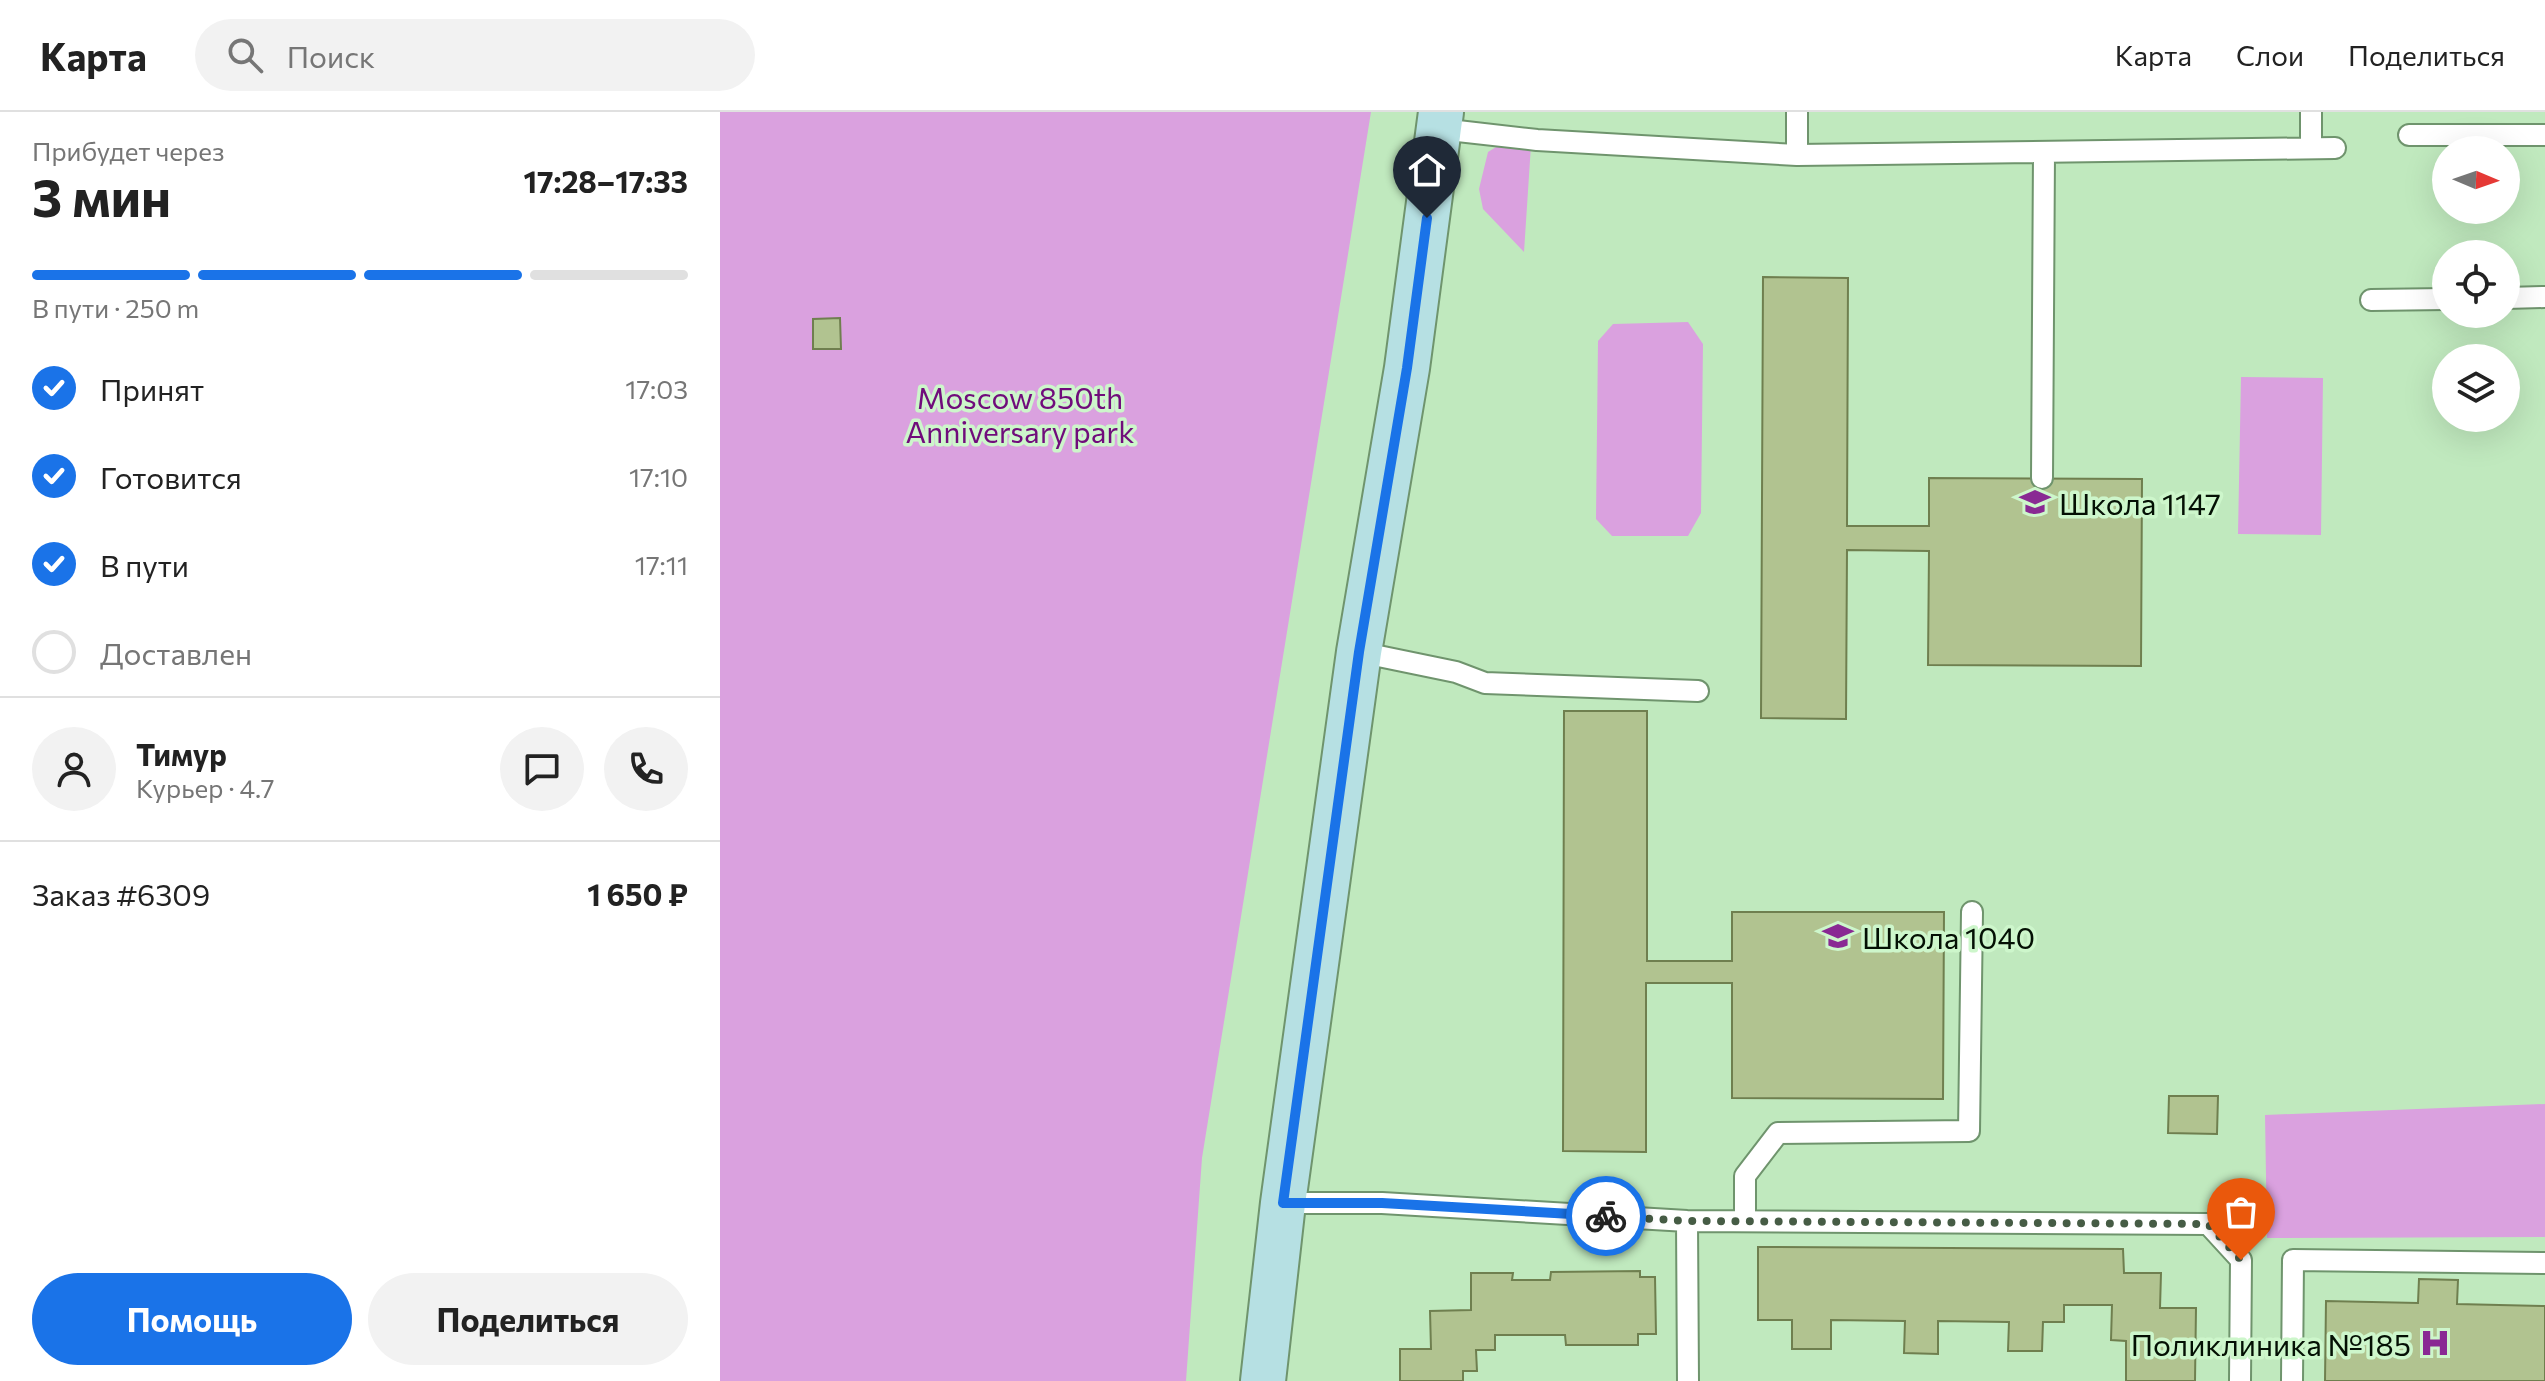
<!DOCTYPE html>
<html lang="ru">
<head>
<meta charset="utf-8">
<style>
	body { margin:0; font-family:Commissioner,sans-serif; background:#f2f2f2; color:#222; height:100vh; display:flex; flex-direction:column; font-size:30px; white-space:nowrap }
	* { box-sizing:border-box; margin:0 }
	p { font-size:26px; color:#767676 }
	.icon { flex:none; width:44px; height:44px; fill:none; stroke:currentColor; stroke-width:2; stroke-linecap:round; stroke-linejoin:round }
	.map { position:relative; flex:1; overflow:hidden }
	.panel { display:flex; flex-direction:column; background:#fff; width:720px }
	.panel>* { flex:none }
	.needle { width:52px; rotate:92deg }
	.controls { position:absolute; left:1712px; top:24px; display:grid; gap:16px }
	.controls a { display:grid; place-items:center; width:88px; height:88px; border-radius:50%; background:#fff; box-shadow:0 8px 32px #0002; font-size:40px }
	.pin { position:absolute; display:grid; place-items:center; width:68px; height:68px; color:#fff; margin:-82px -34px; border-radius:50% 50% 50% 0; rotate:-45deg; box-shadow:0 0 8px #0007 }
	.pin .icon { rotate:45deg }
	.courier { position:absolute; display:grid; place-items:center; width:80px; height:80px; margin:-40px; border:6px solid #1a73e8; border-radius:50%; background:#fff; color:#222; box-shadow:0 2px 10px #0007 }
	.headline em { font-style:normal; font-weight:700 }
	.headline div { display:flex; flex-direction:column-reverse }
	.headline { display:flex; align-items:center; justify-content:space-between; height:136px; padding:0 32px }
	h1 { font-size:52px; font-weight:700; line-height:60px }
	.bar { display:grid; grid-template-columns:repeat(4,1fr); gap:12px 8px; align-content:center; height:96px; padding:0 32px }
	.bar i { height:10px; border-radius:6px; background:#e0e0e0 }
	.bar .on { background:#1a73e8 }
	.bar p { grid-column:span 4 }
	.line { display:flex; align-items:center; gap:20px; padding:0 32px; border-top:2px solid #e0e0e0 }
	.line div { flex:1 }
	.round { display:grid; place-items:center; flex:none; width:84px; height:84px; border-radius:42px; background:#f2f2f2 }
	ol { padding:0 32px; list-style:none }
	li { display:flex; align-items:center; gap:24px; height:88px }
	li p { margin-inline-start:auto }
	li .icon { padding:8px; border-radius:50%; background:#1a73e8; color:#fff; stroke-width:4 }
	li:last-child { color:#767676 }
	li i { width:44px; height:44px; border:4px solid #e0e0e0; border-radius:50% }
	.primary-button { display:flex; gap:16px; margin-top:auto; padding:16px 32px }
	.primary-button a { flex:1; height:92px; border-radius:48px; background:#1a73e8; color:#fff; font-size:32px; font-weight:700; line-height:92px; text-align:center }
	.primary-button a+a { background:#f2f2f2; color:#222 }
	header { display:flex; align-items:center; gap:48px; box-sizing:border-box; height:112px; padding:0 40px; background:#fff; border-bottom:2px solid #e0e0e0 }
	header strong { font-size:38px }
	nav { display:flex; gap:44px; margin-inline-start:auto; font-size:28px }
	.search { width:560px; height:72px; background:#f2f2f2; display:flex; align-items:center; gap:20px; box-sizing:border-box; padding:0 28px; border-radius:44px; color:#767676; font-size:30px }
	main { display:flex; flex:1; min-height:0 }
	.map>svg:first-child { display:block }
</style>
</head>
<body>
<header>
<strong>Карта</strong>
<div class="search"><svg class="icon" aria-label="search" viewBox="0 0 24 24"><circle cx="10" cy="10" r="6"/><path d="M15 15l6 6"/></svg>Поиск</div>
<nav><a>Карта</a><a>Слои</a><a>Поделиться</a></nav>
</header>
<main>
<section class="panel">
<div class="headline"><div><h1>3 мин</h1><p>Прибудет через</p></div><em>17:28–17:33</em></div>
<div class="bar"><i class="on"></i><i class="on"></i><i class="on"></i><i></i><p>В пути · 250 m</p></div>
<ol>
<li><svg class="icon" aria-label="check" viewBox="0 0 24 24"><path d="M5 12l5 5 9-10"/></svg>Принят<p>17:03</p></li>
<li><svg class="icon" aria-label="check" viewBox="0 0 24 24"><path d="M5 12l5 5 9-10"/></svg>Готовится<p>17:10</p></li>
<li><svg class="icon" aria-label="check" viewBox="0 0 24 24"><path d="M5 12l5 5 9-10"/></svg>В пути<p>17:11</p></li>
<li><i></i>Доставлен</li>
</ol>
<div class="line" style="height:144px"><a class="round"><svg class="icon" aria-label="person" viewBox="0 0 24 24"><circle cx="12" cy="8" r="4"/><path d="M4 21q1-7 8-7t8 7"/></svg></a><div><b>Тимур</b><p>Курьер · 4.7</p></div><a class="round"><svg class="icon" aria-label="chat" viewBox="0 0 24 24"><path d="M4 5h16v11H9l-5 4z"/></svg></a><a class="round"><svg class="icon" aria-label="phone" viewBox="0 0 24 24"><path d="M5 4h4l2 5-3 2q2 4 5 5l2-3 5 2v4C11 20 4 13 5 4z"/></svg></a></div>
<div class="line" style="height:104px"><div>Заказ #6309</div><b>1 650 ₽</b></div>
<div class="primary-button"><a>Помощь</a><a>Поделиться</a></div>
</section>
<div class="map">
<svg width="1825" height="1269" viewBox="0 0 1825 1269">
	<rect width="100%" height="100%" fill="#c0e9be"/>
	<!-- green -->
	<path fill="#daa1df" d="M0 0H651L482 1046 466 1269H0Z
		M781 32 811 33 804 140 763 97 759 77 768 40Z
		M968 210 983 232 981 401 968 424H892L876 407 878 229 893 212Z
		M1521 265 1603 266 1601 423 1518 422Z
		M1825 992V1125L1547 1126 1545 1003Z"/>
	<!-- building -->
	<path fill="#b1c390" stroke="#6f7f4f" stroke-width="2" d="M1043 165 1128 166 1127 414H1209V366L1422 367 1421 554 1208 553 1209 439 1127 438 1126 607 1041 606Z
		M120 206 121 237H93V207Z
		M844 599H927V849H1012V800H1224L1223 987 1012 986V871H926V1040L843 1039Z
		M1449 984H1498L1497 1022 1448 1021Z
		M1038 1135 1403 1137 1404 1161H1441L1440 1196H1476L1475 1269H1406V1229L1391 1228 1392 1193H1344V1210H1323L1322 1239H1288L1289 1210 1218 1209V1242L1184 1241 1185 1209 1111 1208V1237H1072V1208H1038Z
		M920 1159V1165H935L936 1222H918V1233H846L845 1223H775V1238H756L757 1259H743V1269H680V1237H711L710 1199 751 1198V1161H793L792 1168H830L831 1160Z
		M1699 1167 1738 1168 1737 1192 1825 1194V1269H1605L1606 1189 1698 1191Z"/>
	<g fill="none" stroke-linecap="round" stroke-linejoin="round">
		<!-- lane casing -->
		<g stroke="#6f946d" stroke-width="24">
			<path id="lane" d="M1591 0V36
				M720 17 817 28 1077 43 1615 36
				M1689 23H1825
				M1077 43V0
				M1786 186 1825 185
				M1651 188 1726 187
				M1322 366 1324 41
				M639 540 736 560 765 571 978 579
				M563 1091H662L967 1109 1488 1112 1521 1148 1520 1269
				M967 1109 968 1269
				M1025 1109V1064L1058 1021 1249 1019 1252 800
				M1572 1269 1573 1148 1825 1151"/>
		</g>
		<!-- secondary casing -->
		<g stroke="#6f946d" stroke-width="48">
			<path id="secondary" d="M543 1269 563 1091 639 540 687 256 721 0"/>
		</g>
		<!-- lane -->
		<use href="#lane" stroke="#fff" stroke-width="20"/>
		<!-- secondary -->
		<use href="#secondary" stroke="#b6e0e3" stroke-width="44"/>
	</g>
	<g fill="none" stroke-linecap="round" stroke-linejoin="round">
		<!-- done -->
		<path stroke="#465c45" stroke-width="8" stroke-dasharray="0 14.4" d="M886 1104 967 1109 1488 1112 1521 1148"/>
		<!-- route -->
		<path stroke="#1a73e8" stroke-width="10" d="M707 106 687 256 639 540 563 1091H662L886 1104"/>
	</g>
	<!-- icons -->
	<defs>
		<g id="school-bare" transform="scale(2.4)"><path d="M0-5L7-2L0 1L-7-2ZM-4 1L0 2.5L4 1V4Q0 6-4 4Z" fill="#892993" stroke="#cdf6cb" stroke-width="2.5" paint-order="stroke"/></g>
		<g id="hospital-bare" transform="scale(2.4)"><path d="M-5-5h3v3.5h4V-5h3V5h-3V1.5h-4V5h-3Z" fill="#892993" stroke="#cdf6cb" stroke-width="2.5" paint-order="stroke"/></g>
	</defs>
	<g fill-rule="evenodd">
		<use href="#school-bare" x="1315" y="390"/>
		<use href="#school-bare" x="1118" y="824"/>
		<use href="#hospital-bare" x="1715" y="1231"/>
	</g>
	<g text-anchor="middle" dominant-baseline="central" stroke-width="7" stroke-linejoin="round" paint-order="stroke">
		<!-- park labels -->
		<g font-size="30" fill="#700c7b" stroke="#cdf6cb">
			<text x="300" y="284">Moscow 850th<tspan x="300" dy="34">Anniversary park</tspan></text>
		</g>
		<!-- poi labels -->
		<g font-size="30" fill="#041004" stroke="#cdf6cb" text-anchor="start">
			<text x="1339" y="390">Школа 1147</text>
			<text x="1142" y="824">Школа 1040</text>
			<text x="1691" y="1231" text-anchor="end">Поликлиника №185</text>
		</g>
	</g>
</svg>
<div class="controls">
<a><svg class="needle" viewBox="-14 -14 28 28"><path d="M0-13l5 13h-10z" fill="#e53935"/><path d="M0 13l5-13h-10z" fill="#767676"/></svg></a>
<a><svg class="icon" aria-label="locate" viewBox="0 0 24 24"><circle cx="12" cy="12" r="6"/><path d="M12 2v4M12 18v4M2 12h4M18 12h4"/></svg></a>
<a><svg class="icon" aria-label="layers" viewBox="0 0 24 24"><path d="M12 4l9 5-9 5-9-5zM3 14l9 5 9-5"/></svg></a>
</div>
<div class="pin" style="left:1521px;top:1148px;background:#ea580c"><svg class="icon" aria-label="bag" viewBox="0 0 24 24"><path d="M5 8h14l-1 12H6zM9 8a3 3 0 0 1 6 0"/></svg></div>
<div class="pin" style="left:707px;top:106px;background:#1f2937"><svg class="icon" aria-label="home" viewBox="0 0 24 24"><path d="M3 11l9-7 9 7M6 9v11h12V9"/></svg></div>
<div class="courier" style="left:886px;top:1104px"><svg class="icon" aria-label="bike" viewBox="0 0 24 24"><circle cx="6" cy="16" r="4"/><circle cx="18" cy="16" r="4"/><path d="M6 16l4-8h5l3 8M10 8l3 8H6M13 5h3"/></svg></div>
</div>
</main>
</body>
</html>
